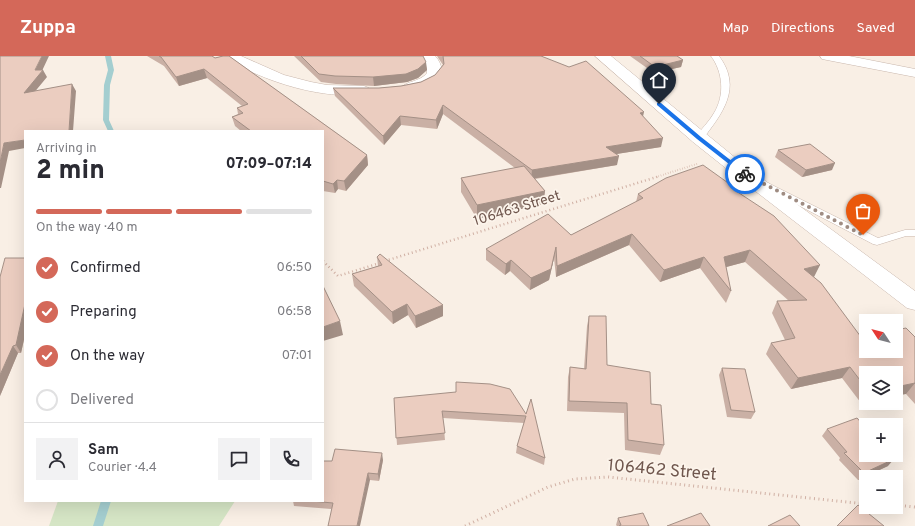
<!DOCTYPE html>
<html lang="en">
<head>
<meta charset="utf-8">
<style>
	body { margin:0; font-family:Overpass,sans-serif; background:#f2f2f3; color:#2b2b33; height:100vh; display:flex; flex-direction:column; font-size:15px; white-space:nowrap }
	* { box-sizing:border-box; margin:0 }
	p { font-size:13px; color:#7c7c81 }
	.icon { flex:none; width:22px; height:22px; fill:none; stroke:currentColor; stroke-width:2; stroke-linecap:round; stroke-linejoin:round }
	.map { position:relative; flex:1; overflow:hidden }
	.details { position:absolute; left:24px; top:74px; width:300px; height:372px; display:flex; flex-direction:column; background:#fff; border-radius:0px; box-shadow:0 4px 16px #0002 }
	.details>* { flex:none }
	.needle { width:26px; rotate:306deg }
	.buttons { position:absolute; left:859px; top:258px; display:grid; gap:8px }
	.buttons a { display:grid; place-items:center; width:44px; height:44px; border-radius:0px; background:#fff; box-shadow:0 4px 16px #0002; font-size:20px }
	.pin { position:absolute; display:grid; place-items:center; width:34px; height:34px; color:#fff; margin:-41px -17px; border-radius:50% 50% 50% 0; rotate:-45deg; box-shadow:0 0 4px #0007 }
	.pin .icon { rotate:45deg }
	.courier { position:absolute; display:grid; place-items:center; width:40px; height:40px; margin:-20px; border:3px solid #1a73e8; border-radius:50%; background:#fff; color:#222; box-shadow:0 1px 5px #0007 }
	.summary em { font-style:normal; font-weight:800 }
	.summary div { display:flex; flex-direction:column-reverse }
	.summary { display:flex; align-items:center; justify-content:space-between; height:68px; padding:0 12px }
	h1 { font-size:26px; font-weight:800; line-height:30px }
	.bar { display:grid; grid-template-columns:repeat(4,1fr); gap:6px 4px; align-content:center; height:48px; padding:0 12px }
	.bar i { height:5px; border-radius:3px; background:#e1e1e2 }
	.bar .selected { background:#d46859 }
	.bar p { grid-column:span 4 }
	.line { display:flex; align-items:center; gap:10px; padding:0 12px; border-top:1px solid #e1e1e2 }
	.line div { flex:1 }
	.round { display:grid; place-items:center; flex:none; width:42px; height:42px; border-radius:0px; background:#f2f2f3 }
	ol { padding:0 12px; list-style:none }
	li { display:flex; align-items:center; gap:12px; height:44px }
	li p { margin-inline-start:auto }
	li .icon { padding:4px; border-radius:50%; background:#d46859; color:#fff; stroke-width:4 }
	li:last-child { color:#7c7c81 }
	li i { width:22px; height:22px; border:2px solid #e1e1e2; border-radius:50% }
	header { display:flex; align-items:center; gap:24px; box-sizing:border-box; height:56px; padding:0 20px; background:#d46859; color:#fff }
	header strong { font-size:19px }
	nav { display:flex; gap:22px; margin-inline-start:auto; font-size:14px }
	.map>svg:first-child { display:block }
</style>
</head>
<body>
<header>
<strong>Zuppa</strong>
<nav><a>Map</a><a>Directions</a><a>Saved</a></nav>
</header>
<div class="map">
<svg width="915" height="470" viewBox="0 0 915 470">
	<rect width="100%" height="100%" fill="#f9efe5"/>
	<!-- green -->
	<path fill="#d5e5c5" d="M58 445H235L219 470H49Z"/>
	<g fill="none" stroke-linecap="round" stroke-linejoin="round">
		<!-- stream -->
		<path fill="#a4ced0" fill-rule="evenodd" d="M105 0H111L114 14 110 29 109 64 114 75H108L103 64 104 29 108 14Z
			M101 445H111L103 470H93Z"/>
		<!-- service casing -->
		<g stroke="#c9b7ad" stroke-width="1">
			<path id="service" d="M711 0H719C743 32 722 58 702 84L699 85 695 82C701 73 709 66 714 57 725 39 723 16 711 0Z
				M768 127 878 182 905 174H915V180H906L877 189 873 188 765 132 763 130 765 128Z"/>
		</g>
		<!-- minor casing -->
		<g stroke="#c9b7ad" stroke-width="1">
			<path id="minor" d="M223 0H241L284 19 311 26 327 29 364 30 369 32 372 35 369 38C360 41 349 40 339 39 298 36 261 22 225 3Z
				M420 0H435C455 21 423 40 404 35L401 32C406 25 420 26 427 17L426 8Z"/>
		</g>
		<!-- tertiary casing -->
		<g stroke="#c9b7ad" stroke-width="1">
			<path id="tertiary" d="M595 0H611L749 113 915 235V254L907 252 737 121 693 86Z
				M820 0H849L915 13V21L827 4 822 3Z"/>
		</g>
		<!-- path-far2 -->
		<path stroke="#d0b0a4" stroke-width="2" stroke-dasharray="0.5 2" stroke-linecap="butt" d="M656 121 697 108"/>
		<!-- path-far1 -->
		<path stroke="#d0b0a4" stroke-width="2.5" stroke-dasharray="1 3" stroke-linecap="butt" d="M323 205 338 220 380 207
			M385 205 660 120"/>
		<!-- path -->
		<path stroke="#d0b0a4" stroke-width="3" stroke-dasharray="1 3.5" stroke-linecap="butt" d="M896 449 915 451
			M465 470 548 431 575 423 608 421 866 448"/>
		<!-- service -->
		<use href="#service" fill="#fff" fill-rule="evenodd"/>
		<!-- minor -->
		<use href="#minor" fill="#fff" fill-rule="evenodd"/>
		<!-- tertiary -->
		<use href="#tertiary" fill="#fff" fill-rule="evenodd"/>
	</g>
	<!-- wall -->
	<path fill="#cab0a5" d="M147 0H212L215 2 223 0H229L367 99 368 109 346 135 338 133 335 137 323 135V75H241L235 70 232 61 238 58 237 52 242 50 207 22 179 30 164 10Z
		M294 0H423L427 14 418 22 407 26 374 30 336 28 321 26Z
		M437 0H541L643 61 661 91 616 98 617 109 535 123 545 135 543 148 477 163 461 136V122L515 112 443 58 437 73 401 69 384 89 335 40 333 32H379L401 30 421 26 435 19 443 9Z
		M630 0H677L683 4 681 11 654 17Z
		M778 94 832 114 802 121 775 101Z
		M738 134V136L814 221 861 281H915V348L906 338 866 317V346L861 347 842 322 791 333 766 298 771 287 785 284 772 257 777 245H789L745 206 726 211 731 235 726 247 700 212 660 226 629 189 556 221 554 202 549 224 530 234 510 215 505 219 486 204V193L571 179 636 146 638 138Z
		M377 201 443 260 416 272 408 259 393 268 354 230 352 218 378 210Z
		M25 202V279L21 297H18L0 340Z
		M589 260 607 309 651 348 664 389 660 399 625 394 624 357 567 355 568 321 570 311 584 313 587 270Z
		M722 312 755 356 751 363 727 361 719 319Z
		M394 342 526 358 545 402 544 409 516 397 517 390 524 367 443 362 445 384 397 389Z
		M827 373 888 410 858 424 839 404 840 402 822 380Z
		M383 404 379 425 370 424 331 453 294 450 293 445H323L332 405Z
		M618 462 649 470H617L616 469Z"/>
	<!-- shaded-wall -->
	<path fill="#a49086" d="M42 0H49L41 17 43 14 47 21 28 44 24 37Z
		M683 4 681 11 654 17 655 11Z
		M426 6 427 14 418 22 407 26 374 30 373 21Z
		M204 13 207 22 179 30 176 21Z
		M72 28 76 35 73 75H69Z
		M443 49V58L437 73 436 64Z
		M644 56 642 65 640 57Z
		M400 60 401 69 384 89 383 80Z
		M663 82 661 91 604 100 606 91Z
		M25 84V92L9 95 1 132H0V107L4 87Z
		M367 99 368 109 346 135 344 125Z
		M619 100 617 109 531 123 532 114Z
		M835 107 832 114 802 121 806 114Z
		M337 124 338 133 335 137 333 128Z
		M545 135 543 148 477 163V149Z
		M632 178 629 189 556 221 557 210Z
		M556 191 554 202 549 224 530 234 531 222Z
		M750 194 745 206 719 213 724 201Z
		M704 201 700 212 660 226 664 214Z
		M511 204 510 215 505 219 506 208Z
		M820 209 814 221 799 224 804 213Z
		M25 248V279L21 297 16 289Z
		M407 248 408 259 393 268 392 256Z
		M443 249V260L416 272 415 260Z
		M340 265 343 279 323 285V271Z
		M13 290 18 297 0 340V319Z
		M850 311 842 322 791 333 798 322Z
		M915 327 906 338 896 340V331Z
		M866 340V346L861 347Z
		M382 397 383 404 379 425 378 418Z
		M894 403 888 410 858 424 864 417Z
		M368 417 370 424 360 470H357Z"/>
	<!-- building -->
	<path fill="#ebcdc0" stroke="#a49086" d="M0 0H42L35 14H43L24 37 72 28 69 75H25V84L4 87 0 107Z
		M159 0H212L215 2 223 0H229L367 99 344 125 337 124 333 128 323 125V75H251L232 61 243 57 237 52 248 48 204 13 176 21 161 1Z
		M301 0H423L426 6 418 13 406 18 373 21 335 20 319 18Z
		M443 0H541L569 11 586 5 644 56 640 57 663 82 606 91 619 100 532 114 443 49 436 64 400 60 383 80 333 32H379L401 30 421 26 435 19 444 8Z
		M640 0H677L683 4 655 11Z
		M810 88 835 107 806 114 778 94Z
		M703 109 738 134 736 135 774 160 820 209 804 213 821 227 861 281 866 279V295H896V274L906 272 915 281V328V327L896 331V317H866V332L850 311 798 322 771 287 795 282 777 245 807 244 750 194 724 201 731 235 704 201 664 214 632 178 557 210 556 191 551 213 531 222 511 204 506 208 486 193 548 158 571 179 643 142 638 138 666 122Z
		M524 110 545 135 477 149 461 122Z
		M380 198 443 249 415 260 407 248 392 256 352 218 382 209 377 201Z
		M5 202H25V248L16 289 13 290 0 319V221Z
		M323 230 340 265 323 271Z
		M589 260H606L607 309 650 316 651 348 661 349 664 389 628 384 627 347 569 345 570 311 586 313Z
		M722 312 745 313 755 356 731 354Z
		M456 326 490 328 510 333 526 358 531 343 545 402 517 390 526 360 442 355 445 377 396 382 394 342 456 336Z
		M857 362 866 372V399H891L894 403 864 417 844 397 847 396 827 373Z
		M335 393 382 397 378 418 368 417 357 470H328L333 447 311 445H323V405H332Z
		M858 449 884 470H837Z
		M643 457 649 470H619L621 469 618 462Z
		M701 457 710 470H667Z
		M790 459 800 470H768Z"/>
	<!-- route -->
	<path fill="#1a73e8" d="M657 47H661L701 81 747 117V119H743L697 83 657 49Z"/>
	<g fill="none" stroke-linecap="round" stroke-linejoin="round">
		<!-- done -->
		<path stroke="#9f8c82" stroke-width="4" stroke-dasharray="0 7.2" d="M745 118 863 179"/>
	</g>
	<g text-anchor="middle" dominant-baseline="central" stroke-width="3.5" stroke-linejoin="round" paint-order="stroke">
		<!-- street labels -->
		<g font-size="14" fill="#6f564d" stroke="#fcf4eb">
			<text transform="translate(517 153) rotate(-17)">106463 Street</text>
		</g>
		<!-- near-street labels -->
		<g font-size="17" fill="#6f564d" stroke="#fcf4eb">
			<text transform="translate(662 415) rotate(5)">106462 Street</text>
		</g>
	</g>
</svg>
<div class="buttons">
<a><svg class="needle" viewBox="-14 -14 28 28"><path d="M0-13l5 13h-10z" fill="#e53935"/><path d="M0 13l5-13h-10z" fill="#7c7c81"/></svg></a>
<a><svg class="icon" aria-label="layers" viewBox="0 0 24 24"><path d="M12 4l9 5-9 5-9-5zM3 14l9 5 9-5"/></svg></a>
<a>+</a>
<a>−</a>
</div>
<div class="pin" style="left:863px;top:179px;background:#ea580c"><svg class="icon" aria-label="bag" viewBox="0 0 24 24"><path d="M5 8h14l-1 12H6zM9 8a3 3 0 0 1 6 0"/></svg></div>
<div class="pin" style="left:659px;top:48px;background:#1f2937"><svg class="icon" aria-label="home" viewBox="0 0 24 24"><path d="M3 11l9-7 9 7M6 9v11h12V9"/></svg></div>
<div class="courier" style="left:745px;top:118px"><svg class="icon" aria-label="bike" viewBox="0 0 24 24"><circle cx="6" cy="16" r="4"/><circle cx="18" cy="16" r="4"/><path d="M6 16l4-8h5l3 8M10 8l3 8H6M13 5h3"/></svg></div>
<section class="details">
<div class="summary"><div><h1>2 min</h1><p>Arriving in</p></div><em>07:09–07:14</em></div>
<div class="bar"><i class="selected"></i><i class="selected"></i><i class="selected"></i><i></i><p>On the way · 40 m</p></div>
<ol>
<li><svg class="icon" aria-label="check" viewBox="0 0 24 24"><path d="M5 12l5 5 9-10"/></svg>Confirmed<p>06:50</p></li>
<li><svg class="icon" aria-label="check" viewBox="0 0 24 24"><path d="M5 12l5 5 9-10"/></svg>Preparing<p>06:58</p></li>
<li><svg class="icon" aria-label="check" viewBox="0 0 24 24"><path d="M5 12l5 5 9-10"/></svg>On the way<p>07:01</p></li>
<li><i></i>Delivered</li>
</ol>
<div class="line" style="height:72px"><a class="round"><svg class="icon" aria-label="person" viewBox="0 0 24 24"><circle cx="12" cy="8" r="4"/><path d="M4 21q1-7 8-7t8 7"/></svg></a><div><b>Sam</b><p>Courier · 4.4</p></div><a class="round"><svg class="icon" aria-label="chat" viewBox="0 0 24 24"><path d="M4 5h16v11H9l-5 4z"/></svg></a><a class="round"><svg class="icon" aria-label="phone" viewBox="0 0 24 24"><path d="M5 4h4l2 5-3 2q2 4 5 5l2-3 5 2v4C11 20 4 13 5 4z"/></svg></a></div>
</section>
</div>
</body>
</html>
